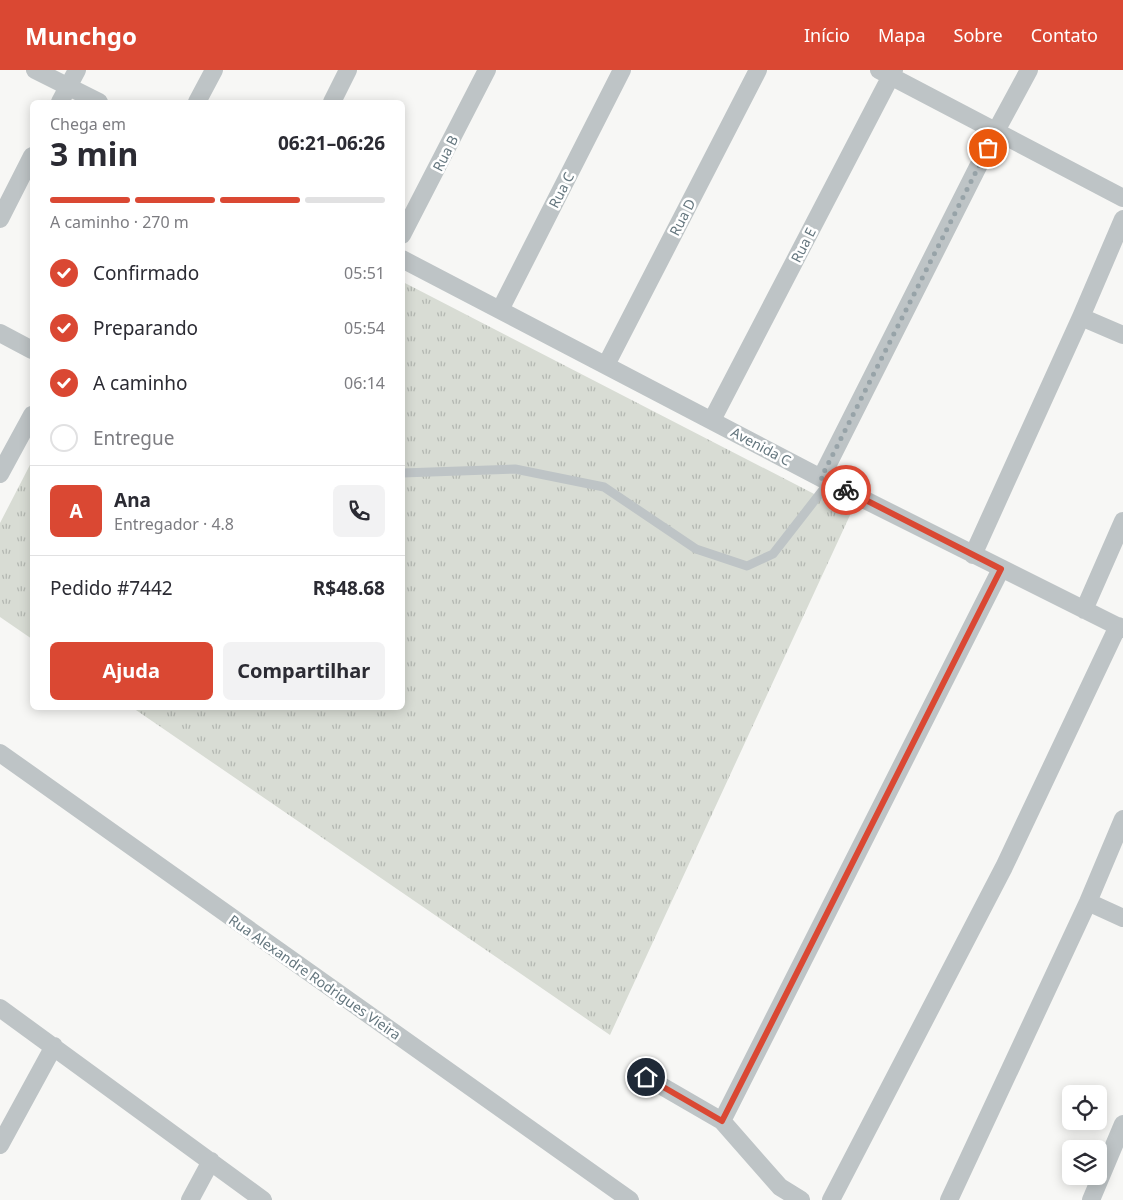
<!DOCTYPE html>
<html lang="pt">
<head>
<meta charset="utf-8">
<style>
	body { margin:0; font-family:"Noto Sans",sans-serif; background:#f2f2f3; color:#2b2b33; height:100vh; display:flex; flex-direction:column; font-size:19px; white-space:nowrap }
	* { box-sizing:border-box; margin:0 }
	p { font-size:16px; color:#7c7c81 }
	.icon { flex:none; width:28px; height:28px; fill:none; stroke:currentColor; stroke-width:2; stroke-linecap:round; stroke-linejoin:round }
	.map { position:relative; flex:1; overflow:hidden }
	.sheet { position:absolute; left:30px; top:30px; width:375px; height:610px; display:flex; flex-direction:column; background:#fff; border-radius:8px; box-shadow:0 2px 12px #0003 }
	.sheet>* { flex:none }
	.buttons { position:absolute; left:1062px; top:1015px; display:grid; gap:10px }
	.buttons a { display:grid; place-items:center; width:45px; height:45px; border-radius:8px; background:#fff; box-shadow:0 2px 12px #0003; font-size:25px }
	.pin { position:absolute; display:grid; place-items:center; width:42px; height:42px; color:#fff; margin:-21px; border:2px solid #fff; border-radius:50%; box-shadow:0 1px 5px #0007 }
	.courier { position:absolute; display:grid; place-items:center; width:50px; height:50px; margin:-25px; border:4px solid #da4833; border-radius:50%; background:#fff; color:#222; box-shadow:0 1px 6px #0007 }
	.summary em { font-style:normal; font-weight:700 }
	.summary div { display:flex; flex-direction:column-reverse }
	.summary { display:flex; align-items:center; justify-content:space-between; height:85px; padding:0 20px }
	h1 { font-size:32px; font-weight:700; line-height:38px }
	.bar { display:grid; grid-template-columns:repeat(4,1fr); gap:8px 5px; align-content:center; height:60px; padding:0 20px }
	.bar i { height:6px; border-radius:4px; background:#e1e1e2 }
	.bar .current { background:#da4833 }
	.bar p { grid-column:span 4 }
	.line { display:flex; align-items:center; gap:12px; padding:0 20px; border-top:1px solid #e1e1e2 }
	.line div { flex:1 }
	.round { display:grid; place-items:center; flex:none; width:52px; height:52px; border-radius:8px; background:#f2f2f3 }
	ol { padding:0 20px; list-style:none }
	li { display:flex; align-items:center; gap:15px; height:55px }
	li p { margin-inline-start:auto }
	li .icon { padding:5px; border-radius:50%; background:#da4833; color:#fff; stroke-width:4 }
	li:last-child { color:#7c7c81 }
	li i { width:28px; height:28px; border:2px solid #e1e1e2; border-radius:50% }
	.button { display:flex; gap:10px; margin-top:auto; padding:10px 20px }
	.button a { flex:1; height:58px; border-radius:8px; background:#da4833; color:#fff; font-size:20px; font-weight:700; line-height:58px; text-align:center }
	.button a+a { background:#f2f2f3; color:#2b2b33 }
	header { display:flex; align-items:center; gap:30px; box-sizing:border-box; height:70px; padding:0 25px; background:#da4833; color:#fff }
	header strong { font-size:24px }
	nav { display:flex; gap:28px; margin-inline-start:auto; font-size:18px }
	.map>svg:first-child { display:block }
</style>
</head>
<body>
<header>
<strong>Munchgo</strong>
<nav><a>Início</a><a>Mapa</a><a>Sobre</a><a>Contato</a></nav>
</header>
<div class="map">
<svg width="1123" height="1130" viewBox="0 0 1123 1130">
	<defs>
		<pattern id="grass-tufts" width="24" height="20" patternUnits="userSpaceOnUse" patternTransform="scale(1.25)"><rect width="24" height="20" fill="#d8dcd4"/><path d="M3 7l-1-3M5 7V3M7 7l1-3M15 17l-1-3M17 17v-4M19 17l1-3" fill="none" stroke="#b3b7b1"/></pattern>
	</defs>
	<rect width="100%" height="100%" fill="#f7f7f5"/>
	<!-- grass -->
	<path fill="url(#grass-tufts)" d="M403 212 851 443 610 965 133 638H402Z
		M32 391V569L0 547V453Z"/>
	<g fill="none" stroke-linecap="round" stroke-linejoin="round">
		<!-- service -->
		<path stroke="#bec4c6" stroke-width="9" d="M402 403 515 399 604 417 696 479 747 496 773 484 829 412"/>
		<!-- minor -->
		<path stroke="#bec4c6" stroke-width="18" d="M35 0 99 32
			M879 0 1123 128
			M60 32 77 0
			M197 32 214 0
			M332 32 348 0
			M0 149 32 86
			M402 165 487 0
			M402 189 821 408 1123 559
			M500 240 622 0
			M1081 247 1123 265
			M0 263 32 280
			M606 295 758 0
			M712 350 894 0
			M0 404 32 345
			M821 408 996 61 1029 0
			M973 485 1081 247 1123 149
			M1084 540 1123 451
			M0 683 630 1130
			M1088 832 1123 848
			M0 938 263 1130
			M646 1007 722 1051 780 1117 801 1130
			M722 1051 1001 499
			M0 1075 54 976
			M190 1130 211 1091
			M831 1130 1004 797 1118 556
			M949 1130 1088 832 1123 749
			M1091 1130 1123 1054"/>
	</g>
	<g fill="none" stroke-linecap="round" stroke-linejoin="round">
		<!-- done -->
		<path stroke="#97a3a8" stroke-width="5" stroke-dasharray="0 9" d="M846 420 821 408 988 78"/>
		<!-- route -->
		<path stroke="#da4833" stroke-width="6" d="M646 1007 722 1051 1001 499 846 420"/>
	</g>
	<g text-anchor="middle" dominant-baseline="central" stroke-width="5" stroke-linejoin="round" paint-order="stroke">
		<!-- street labels -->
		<g font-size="14" fill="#64767e" stroke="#fff">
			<text transform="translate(445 83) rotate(-63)">Rua B</text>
			<text transform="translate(561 120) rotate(-63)">Rua C</text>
			<text transform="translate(682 147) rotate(-63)">Rua D</text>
			<text transform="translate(803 175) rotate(-63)">Rua E</text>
			<text transform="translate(761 376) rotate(28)">Avenida C</text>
			<text transform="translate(315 907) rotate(35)">Rua Alexandre Rodrigues Vieira</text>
		</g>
	</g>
</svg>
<div class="buttons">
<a><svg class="icon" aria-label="locate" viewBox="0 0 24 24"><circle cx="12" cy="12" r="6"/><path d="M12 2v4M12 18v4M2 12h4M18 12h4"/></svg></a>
<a><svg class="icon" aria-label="layers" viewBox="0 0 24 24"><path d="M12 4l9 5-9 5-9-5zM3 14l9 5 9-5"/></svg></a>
</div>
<div class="pin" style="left:988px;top:78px;background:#ea580c"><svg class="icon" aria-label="bag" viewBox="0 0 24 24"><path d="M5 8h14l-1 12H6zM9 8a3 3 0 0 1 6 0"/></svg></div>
<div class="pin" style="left:646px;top:1007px;background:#1f2937"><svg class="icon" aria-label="home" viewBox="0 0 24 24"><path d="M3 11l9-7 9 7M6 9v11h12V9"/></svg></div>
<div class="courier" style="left:846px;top:420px"><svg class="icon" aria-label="bike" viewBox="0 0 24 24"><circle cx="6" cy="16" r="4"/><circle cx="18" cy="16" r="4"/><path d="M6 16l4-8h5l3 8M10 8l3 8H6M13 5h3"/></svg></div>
<section class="sheet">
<div class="summary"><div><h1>3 min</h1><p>Chega em</p></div><em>06:21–06:26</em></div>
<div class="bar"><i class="current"></i><i class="current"></i><i class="current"></i><i></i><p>A caminho · 270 m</p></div>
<ol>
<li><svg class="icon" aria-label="check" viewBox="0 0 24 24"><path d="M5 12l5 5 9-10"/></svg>Confirmado<p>05:51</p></li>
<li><svg class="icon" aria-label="check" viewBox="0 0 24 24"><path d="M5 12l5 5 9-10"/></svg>Preparando<p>05:54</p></li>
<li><svg class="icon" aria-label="check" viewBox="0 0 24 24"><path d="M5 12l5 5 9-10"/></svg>A caminho<p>06:14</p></li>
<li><i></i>Entregue</li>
</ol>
<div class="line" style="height:90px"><b class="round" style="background:#da4833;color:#fff">A</b><div><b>Ana</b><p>Entregador · 4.8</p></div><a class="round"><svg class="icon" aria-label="phone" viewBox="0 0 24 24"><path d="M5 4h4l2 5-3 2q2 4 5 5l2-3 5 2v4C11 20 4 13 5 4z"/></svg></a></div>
<div class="line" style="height:65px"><div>Pedido #7442</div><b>R$48.68</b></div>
<div class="button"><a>Ajuda</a><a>Compartilhar</a></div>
</section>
</div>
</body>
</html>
